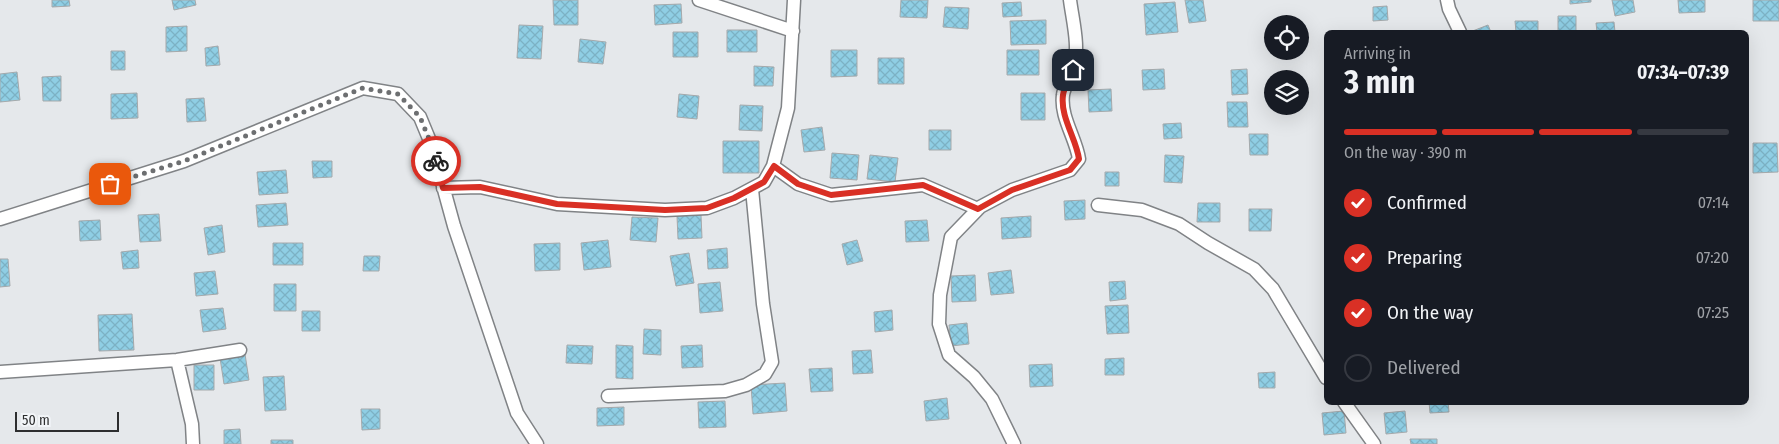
<!DOCTYPE html>
<html lang="en">
<head>
<meta charset="utf-8">
<style>
	body { margin:0; font-family:"Fira Sans Condensed",sans-serif; background:#20242c; color:#f1f3f6; height:100vh; display:flex; flex-direction:column; font-size:19px; white-space:nowrap }
	* { box-sizing:border-box; margin:0 }
	p { font-size:16px; color:#9ea1a6 }
	.icon { flex:none; width:28px; height:28px; fill:none; stroke:currentColor; stroke-width:2; stroke-linecap:round; stroke-linejoin:round }
	.map { position:relative; flex:1; overflow:hidden }
	.panel { position:absolute; left:1324px; top:30px; width:425px; height:375px; display:flex; flex-direction:column; background:#171b24; border-radius:8px; box-shadow:0 5px 20px #0002 }
	.panel>* { flex:none }
	.buttons { position:absolute; left:1264px; top:15px; display:grid; gap:10px }
	.buttons a { display:grid; place-items:center; width:45px; height:45px; border-radius:50%; background:#171b24; box-shadow:0 5px 20px #0002; font-size:25px }
	.scale { position:absolute; left:15px; bottom:12px; width:104px; box-sizing:border-box; padding-left:5px; border:2px solid #2d2e2f; border-top:0; font-size:14px; line-height:18px; white-space:nowrap; color:#2d2e2f; -webkit-text-stroke:4px #f2f5f8; paint-order:stroke }
	.pin { position:absolute; display:grid; place-items:center; width:42px; height:42px; color:#fff; margin:-21px; border-radius:10px; box-shadow:0 2px 8px #0006 }
	.courier { position:absolute; display:grid; place-items:center; width:50px; height:50px; margin:-25px; border:4px solid #d93025; border-radius:50%; background:#fff; color:#222; box-shadow:0 1px 6px #0007 }
	.headline em { font-style:normal; font-weight:700 }
	.headline div { display:flex; flex-direction:column-reverse }
	.headline { display:flex; align-items:center; justify-content:space-between; height:85px; padding:0 20px }
	h1 { font-size:32px; font-weight:700; line-height:38px }
	.bar { display:grid; grid-template-columns:repeat(4,1fr); gap:8px 5px; align-content:center; height:60px; padding:0 20px }
	.bar i { height:6px; border-radius:4px; background:#363941 }
	.bar .on { background:#d93025 }
	.bar p { grid-column:span 4 }
	ol { padding:0 20px; list-style:none }
	li { display:flex; align-items:center; gap:15px; height:55px }
	li p { margin-inline-start:auto }
	li .icon { padding:5px; border-radius:50%; background:#d93025; color:#fff; stroke-width:4 }
	li:last-child { color:#9ea1a6 }
	li i { width:28px; height:28px; border:2px solid #363941; border-radius:50% }
	.map>svg:first-child { display:block }
</style>
</head>
<body>
<div class="map">
<svg width="1779" height="444" viewBox="0 0 1779 444">
	<defs>
		<pattern id="building-cross-hatch" width="8" height="8" patternUnits="userSpaceOnUse" patternTransform="scale(1.25)"><rect width="8" height="8" fill="#8fcee4"/><path d="M0 0l8 8M0 8l8-8" fill="none" stroke="#7cb1c4"/></pattern>
	</defs>
	<rect width="100%" height="100%" fill="#e5e8eb"/>
	<!-- building -->
	<path fill="url(#building-cross-hatch)" stroke="#a5a9ab" d="M52 0H69L70 6 52 7Z
		M172 0H195L196 5 174 10Z
		M553 0H578V25H554Z
		M901 0H928L927 18 900 17Z
		M1185 0H1203L1206 21 1189 23Z
		M1570 0H1591V2L1570 4Z
		M1612 0H1633L1635 12 1615 16Z
		M1678 0H1705V12L1679 13Z
		M1753 0H1779V21H1753Z
		M1021 2 1022 16 1003 17 1002 3Z
		M1175 2 1178 32 1146 35 1144 4Z
		M681 4 682 23 655 25 654 5Z
		M1387 6 1388 20 1373 21V7Z
		M945 7 969 8 968 29 943 27Z
		M1558 16H1576V32H1558Z
		M1046 20V44L1011 45 1010 21Z
		M1515 21H1538V32H1516Z
		M1614 22 1615 32H1597L1596 23Z
		M519 25 543 26 541 59 517 58Z
		M1488 25 1491 32H1470Z
		M187 26V51L166 52V27Z
		M727 30H757V52H727Z
		M673 32H698V57H673Z
		M580 39 606 42 603 64 578 62Z
		M218 46 220 65 206 66 205 48Z
		M831 50H857V76L831 77Z
		M1007 50H1039V75H1007Z
		M111 51H125V70H111Z
		M878 58H904V84H878Z
		M754 66 774 67 773 86H754Z
		M1164 69 1165 89 1143 90 1142 70Z
		M1247 69 1248 94 1232 95 1231 70Z
		M17 72 20 100 0 102V74Z
		M61 76V101H43L42 77Z
		M1269 84H1272V106H1295L1269 107Z
		M1111 89 1112 111 1089 112 1088 90Z
		M137 93 138 118 111 119V94Z
		M1021 93H1045V120H1021Z
		M679 94 699 96 697 119 677 117Z
		M204 98 206 121 187 122 186 99Z
		M1227 102H1247L1248 127H1228Z
		M740 105 763 106 762 131 739 130Z
		M1181 123 1182 138 1164 139 1163 124Z
		M822 127 825 150 804 152 801 130Z
		M929 130H951V150H929Z
		M1249 134H1268V155H1250Z
		M723 141H759V173H723Z
		M1753 143H1777L1778 172 1753 173Z
		M832 153 859 155 857 180 830 178Z
		M870 155 898 158 895 182 867 179Z
		M1165 155 1184 156 1182 183 1164 182Z
		M312 161H332V177L313 178Z
		M286 170 288 193 259 195 257 172Z
		M1105 172H1119V186H1105Z
		M1085 200V219L1065 220 1064 201Z
		M286 203 288 225 258 227 256 205Z
		M1198 203H1220V222H1197Z
		M1249 209H1272L1271 231H1249Z
		M159 214 161 241 140 242 138 215Z
		M701 215 702 238 678 239 677 216Z
		M1031 216V237L1002 239 1001 218Z
		M632 217 658 218 656 242 630 240Z
		M100 220 101 240 80 241 79 221Z
		M927 220 929 241 906 242 905 221Z
		M222 225 225 252 208 255 204 228Z
		M608 240 611 267 584 270 581 243Z
		M857 240 863 261 847 265 842 244Z
		M273 243H303V265H273Z
		M560 243V270L535 271 534 244Z
		M727 248 728 268 708 269 707 250Z
		M138 250 139 268 123 269 121 252Z
		M689 253 694 283 676 286 670 256Z
		M364 256H380L379 271H363Z
		M0 259H8L10 286 0 287Z
		M1011 270 1014 293 991 295 988 273Z
		M215 271 218 294 196 296 194 273Z
		M975 275 976 301 952 302 951 276Z
		M1125 281 1126 299 1110 301 1109 282Z
		M720 282 723 311 700 313 698 284Z
		M274 284H296V311H274Z
		M1128 305 1129 333 1107 334 1105 306Z
		M223 308 226 329 203 332 200 310Z
		M892 310 893 330 875 332 874 312Z
		M302 311H320V331H302Z
		M132 314 134 350 99 351 98 315Z
		M967 323 969 344 951 346 949 325Z
		M644 329 661 330V355L643 354Z
		M567 345 593 346 592 364 566 363Z
		M616 345 633 346V379L616 378Z
		M702 345 703 367 682 368 681 346Z
		M871 350 873 373 853 374 852 351Z
		M245 354 249 380 224 384 220 358Z
		M1124 358V375H1105V359Z
		M1052 364 1053 386 1030 387 1029 365Z
		M194 365H214V390H194Z
		M832 368 833 391 811 392 809 369Z
		M1275 372V388H1259L1258 373Z
		M284 376 286 410 265 411 263 377Z
		M785 383 787 411 753 414 751 385Z
		M947 398 949 419 926 421 924 401Z
		M725 401 726 427 699 428 698 402Z
		M1429 402H1448L1449 412 1430 413Z
		M624 407V425L597 426V408Z
		M361 409H380V429L362 430Z
		M1344 411 1346 433 1324 435 1322 413Z
		M1405 411 1407 432 1386 434 1384 413Z
		M240 429 241 444H224V430Z
		M1410 439H1437V444H1411Z
		M271 440H293V444H271Z"/>
	<g fill="none" stroke-linecap="round" stroke-linejoin="round">
		<!-- street casing -->
		<g stroke="#808386" stroke-width="15">
			<path id="street" d="M699 0 793 31
				M794 0 788 108 773 166 798 184 831 195 923 185 978 209
				M1447 0 1449 9 1460 32
				M443 188 480 187 557 204 665 210 707 208 734 198 764 182 773 166
				M1098 205 1142 210 1179 224 1208 243 1254 269 1273 289 1326 378
				M0 219 184 161 363 88 398 94 420 117 432 146 454 226 517 413 537 444
				M177 360 192 424 193 444
				M0 372 177 360 240 350
				M608 396 725 391 746 385 765 374 772 362 763 304 752 189
				M1344 402 1374 444
				M1014 444 992 399 974 377 949 355 939 324 940 295 951 237 980 207 1012 190 1070 170 1079 159C1076 138 1060 117 1063 95 1064 86 1071 78 1073 70 1080 47 1073 23 1070 0"/>
		</g>
		<!-- street -->
		<use href="#street" stroke="#fff" stroke-width="12"/>
	</g>
	<g fill="none" stroke-linecap="round" stroke-linejoin="round">
		<!-- done -->
		<path stroke="#6d6f71" stroke-width="5" stroke-dasharray="0 9" d="M110 184 184 161 363 88 398 94 420 117 432 146 436 161"/>
		<!-- route -->
		<path stroke="#d93025" stroke-width="6" d="M436 161 443 188 480 187 557 204 665 210 707 208 734 198 764 182 774 166 798 184 831 195 923 185 978 209 1012 190 1070 170 1079 159C1076 138 1060 117 1063 95 1064 87 1070 78 1073 70"/>
	</g>
</svg>
<div class="buttons">
<a><svg class="icon" aria-label="locate" viewBox="0 0 24 24"><circle cx="12" cy="12" r="6"/><path d="M12 2v4M12 18v4M2 12h4M18 12h4"/></svg></a>
<a><svg class="icon" aria-label="layers" viewBox="0 0 24 24"><path d="M12 4l9 5-9 5-9-5zM3 14l9 5 9-5"/></svg></a>
</div>
<div class="scale">50 m</div>
<div class="pin" style="left:110px;top:184px;background:#ea580c"><svg class="icon" aria-label="bag" viewBox="0 0 24 24"><path d="M5 8h14l-1 12H6zM9 8a3 3 0 0 1 6 0"/></svg></div>
<div class="pin" style="left:1073px;top:70px;background:#1f2937"><svg class="icon" aria-label="home" viewBox="0 0 24 24"><path d="M3 11l9-7 9 7M6 9v11h12V9"/></svg></div>
<div class="courier" style="left:436px;top:161px"><svg class="icon" aria-label="bike" viewBox="0 0 24 24"><circle cx="6" cy="16" r="4"/><circle cx="18" cy="16" r="4"/><path d="M6 16l4-8h5l3 8M10 8l3 8H6M13 5h3"/></svg></div>
<section class="panel">
<div class="headline"><div><h1>3 min</h1><p>Arriving in</p></div><em>07:34–07:39</em></div>
<div class="bar"><i class="on"></i><i class="on"></i><i class="on"></i><i></i><p>On the way · 390 m</p></div>
<ol>
<li><svg class="icon" aria-label="check" viewBox="0 0 24 24"><path d="M5 12l5 5 9-10"/></svg>Confirmed<p>07:14</p></li>
<li><svg class="icon" aria-label="check" viewBox="0 0 24 24"><path d="M5 12l5 5 9-10"/></svg>Preparing<p>07:20</p></li>
<li><svg class="icon" aria-label="check" viewBox="0 0 24 24"><path d="M5 12l5 5 9-10"/></svg>On the way<p>07:25</p></li>
<li><i></i>Delivered</li>
</ol>
</section>
</div>
</body>
</html>
